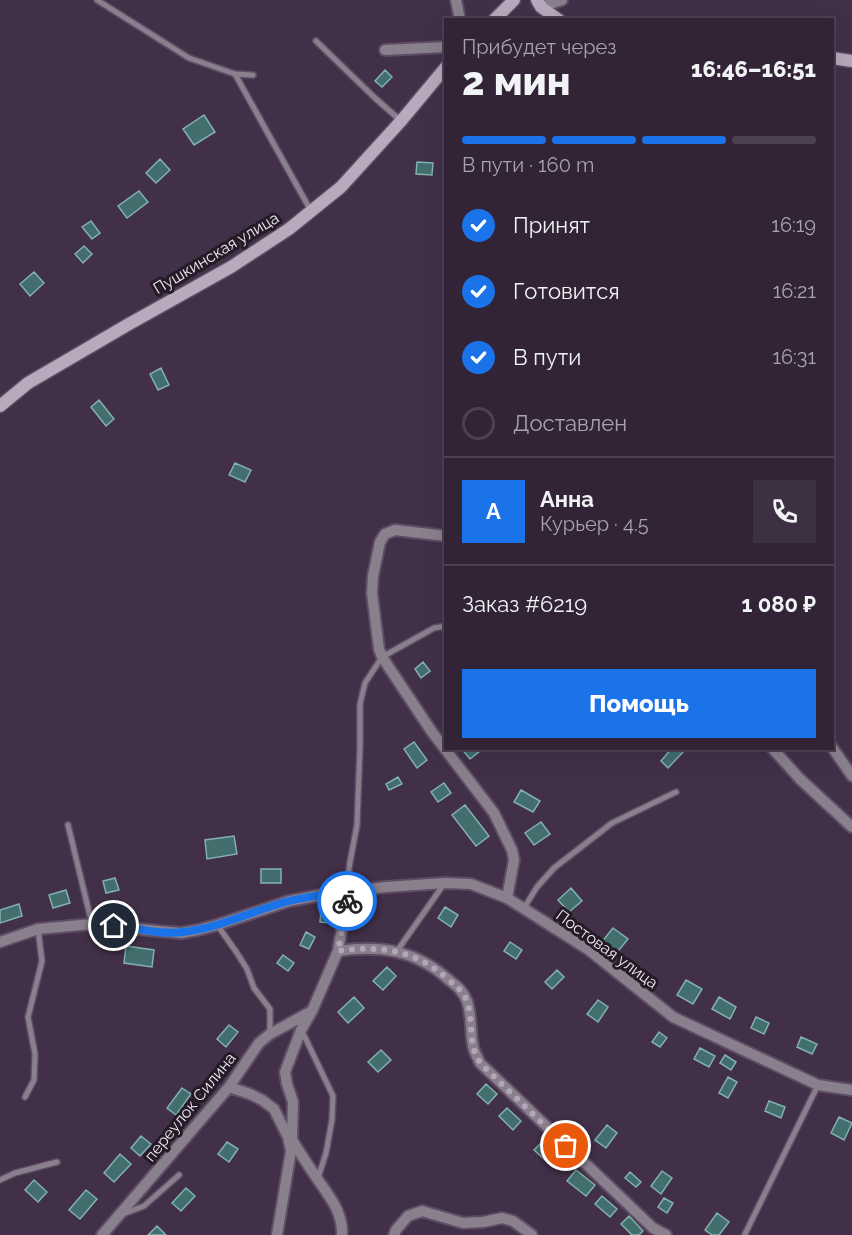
<!DOCTYPE html>
<html lang="ru">
<head>
<meta charset="utf-8">
<style>
	body { margin:0; font-family:Raleway,sans-serif; background:#3d3042; color:#f1f3f6; height:100vh; display:flex; flex-direction:column; font-size:22px; white-space:nowrap }
	* { box-sizing:border-box; margin:0 }
	p { font-size:20px; color:#a8a4ad }
	.icon { flex:none; width:33px; height:33px; fill:none; stroke:currentColor; stroke-width:2; stroke-linecap:round; stroke-linejoin:round }
	.map { position:relative; flex:1; overflow:hidden }
	.side { position:absolute; left:444px; top:18px; width:390px; height:732px; display:flex; flex-direction:column; background:#322436; border-radius:0px; box-shadow:0 6px 24px #0002,0 0 0 2px #4d4151 }
	.side>* { flex:none }
	.pin { position:absolute; display:grid; place-items:center; width:51px; height:51px; color:#fff; margin:-26px; border:3px solid #fff; border-radius:50%; box-shadow:0 2px 6px #0007 }
	.courier { position:absolute; display:grid; place-items:center; width:60px; height:60px; margin:-30px; border:4px solid #1a73e8; border-radius:50%; background:#fff; color:#222; box-shadow:0 2px 8px #0007 }
	.overview em { font-style:normal; font-weight:800 }
	.overview div { display:flex; flex-direction:column-reverse }
	.overview { display:flex; align-items:center; justify-content:space-between; height:102px; padding:0 18px }
	h1 { font-size:39px; font-weight:800; line-height:45px }
	.bar { display:grid; grid-template-columns:repeat(4,1fr); gap:9px 6px; align-content:center; height:72px; padding:0 18px }
	.bar i { height:8px; border-radius:4px; background:#4d4151 }
	.bar .active { background:#1a73e8 }
	.bar p { grid-column:span 4 }
	.line { display:flex; align-items:center; gap:15px; padding:0 18px; border-top:2px solid #4d4151 }
	.line div { flex:1 }
	.round { display:grid; place-items:center; flex:none; width:63px; height:63px; border-radius:0px; background:#3d3042 }
	ol { padding:0 18px; list-style:none }
	li { display:flex; align-items:center; gap:18px; height:66px }
	li p { margin-inline-start:auto }
	li .icon { padding:6px; border-radius:50%; background:#1a73e8; color:#fff; stroke-width:4 }
	li:last-child { color:#a8a4ad }
	li i { width:33px; height:33px; border:3px solid #4d4151; border-radius:50% }
	.action { display:flex; gap:12px; margin-top:auto; padding:12px 18px }
	.action a { flex:1; height:69px; border-radius:0px; background:#1a73e8; color:#fff; font-size:24px; font-weight:800; line-height:69px; text-align:center }
	.map>svg:first-child { display:block }
</style>
</head>
<body>
<div class="map">
<svg width="852" height="1235" viewBox="0 0 852 1235">
	<rect width="100%" height="100%" fill="#423048"/>
	<!-- building -->
	<path fill="#436e6e" stroke="#83b0b0" stroke-width="1.5" d="M385 70 392 77 382 87 375 81Z
		M204 115 215 132 194 145 183 129Z
		M160 159 170 170 156 183 146 173Z
		M417 162 433 163 432 175 416 174Z
		M139 191 148 202 127 218 118 206Z
		M91 221 100 233 92 239 82 227Z
		M84 246 92 254 83 263 75 254Z
		M34 272 44 283 30 296 20 284Z
		M161 368 169 385 158 390 150 374Z
		M99 400 114 419 106 426 91 407Z
		M235 463 251 470 245 482 229 475Z
		M423 662 430 671 421 678 415 669Z
		M414 742 427 760 417 768 404 749Z
		M461 748H478L480 751 470 759Z
		M672 748H678L683 752 668 768 661 761Z
		M398 777 402 784 389 790 386 784Z
		M444 783 451 793 438 802 431 792Z
		M521 790 540 801 533 812 514 802Z
		M465 805 489 836 476 846 452 815Z
		M541 822 550 834 534 845 525 833Z
		M234 836 237 854 207 859 205 840Z
		M261 869H281V883H261Z
		M115 878 119 890 106 893 103 881Z
		M571 888 582 901 569 912 558 900Z
		M66 890 70 903 53 908 49 895Z
		M19 904 22 916 0 923V910Z
		M445 907 458 915 451 927 438 918Z
		M321 910H330V923L320 922Z
		M613 928 628 939 615 955 600 944Z
		M306 932 315 937 309 949 300 945Z
		M510 942 522 950 516 959 504 951Z
		M126 946 154 950 152 967 124 963Z
		M283 955 294 963 288 971 277 963Z
		M387 967 396 976 383 990 373 981Z
		M557 970 564 977 552 989 545 982Z
		M686 980 702 989 693 1004 677 995Z
		M354 997 364 1008 348 1023 338 1012Z
		M719 997 736 1007 730 1019 712 1009Z
		M598 1000 608 1007 598 1022 587 1014Z
		M756 1017 769 1023 764 1034 751 1028Z
		M229 1025 238 1032 226 1047 217 1039Z
		M659 1032 667 1038 660 1047 652 1042Z
		M801 1037 817 1044 812 1054 797 1047Z
		M700 1048 715 1056 709 1067 694 1059Z
		M381 1050 391 1060 378 1072 368 1062Z
		M725 1055 736 1062 731 1070 720 1063Z
		M728 1077 737 1082 728 1098 719 1093Z
		M486 1084 497 1094 488 1104 477 1094Z
		M182 1088 191 1094 176 1115 167 1108Z
		M769 1101 785 1107 781 1118 765 1111Z
		M507 1108 521 1121 513 1130 499 1116Z
		M839 1117 852 1123 844 1140 831 1133Z
		M607 1125 617 1133 606 1148 595 1140Z
		M141 1136 151 1144 140 1156 131 1148Z
		M227 1142 238 1149 229 1162 218 1154Z
		M542 1142 554 1153 546 1161 534 1150Z
		M120 1154 131 1164 114 1182 104 1173Z
		M576 1170 595 1185 586 1196 567 1181Z
		M662 1171 672 1178 661 1194 651 1186Z
		M630 1172 641 1182 636 1187 625 1178Z
		M34 1180 47 1192 38 1202 25 1190Z
		M186 1188 195 1196 181 1211 172 1203Z
		M86 1190 97 1199 80 1219 69 1210Z
		M602 1196 617 1209 610 1217 595 1204Z
		M664 1198 673 1203 667 1213 658 1207Z
		M717 1213 729 1222 719 1235H712L705 1230Z
		M629 1216 643 1231 639 1235H632L621 1224Z
		M157 1226 166 1235H148Z"/>
	<g fill="none" stroke-linecap="round" stroke-linejoin="round">
		<!-- lane casing -->
		<g stroke="#5e4d64" stroke-width="8">
			<path id="lane" d="M97 0 189 58 235 74 253 75
				M316 41 375 98 400 120
				M235 74 311 211
				M68 825 92 924
				M348 891V877L350 862 357 825 360 746V704L365 683 382 657 434 628 446 626
				M524 908 537 887 554 868 612 823 676 792
				M218 926 237 953 247 969 254 988 270 1009V1033
				M397 951 444 884
				M302 1031 333 1096 332 1120 326 1153 318 1178
				M25 1097 34 1080 35 1054 28 1017 42 961 38 929
				M0 1180 15 1173 57 1162
				M123 1214 144 1206 179 1175
				M745 1234 818 1085"/>
		</g>
		<!-- street casing -->
		<g stroke="#5e4d64" stroke-width="14">
			<path id="street" d="M456 0 460 20
				M541 7 562 0
				M385 50 446 47
				M446 536 395 530 385 534 380 542 373 576 372 593 379 649 382 657 432 732 494 813 512 850 514 860 507 898
				M832 747 852 776
				M772 748 800 779 852 827
				M0 942 38 929 92 924 158 931 181 933 198 930 217 925 289 901 321 895 386 887 445 883 471 884 507 898 589 950 673 1017 818 1085 852 1090
				M338 951C380 945 416 950 449 980 457 986 463 991 467 1001 472 1016 470 1031 473 1046 474 1052 478 1058 480 1063L653 1228 666 1235
				M229 1087 250 1094 262 1100 274 1109 288 1137 291 1151 277 1235
				M292 1140C301 1154 309 1167 318 1180 330 1197 343 1213 342 1235
				M291 1151 292 1140 293 1102 287 1084 285 1072 301 1030 312 1011 338 951 348 891
				M102 1235 229 1087 259 1043 270 1034 312 1011
				M394 1235 396 1230 408 1216 422 1211 463 1223 483 1222 502 1218 513 1221 532 1235"/>
		</g>
		<!-- secondary casing -->
		<g stroke="#5e4d64" stroke-width="15">
			<path id="secondary" d="M537 0 541 7 559 20
				M494 20 514 0
				M832 58 852 61
				M0 406 28 383 129 324 231 267 289 229 341 187 401 121 446 67"/>
		</g>
		<!-- lane -->
		<use href="#lane" stroke="#8a808d" stroke-width="5"/>
		<!-- street -->
		<use href="#street" stroke="#8a808d" stroke-width="10"/>
		<!-- secondary -->
		<use href="#secondary" stroke="#b8a9bd" stroke-width="12"/>
	</g>
	<g fill="none" stroke-linecap="round" stroke-linejoin="round">
		<!-- done -->
		<path stroke="#b3a6b8" stroke-width="6" stroke-dasharray="0 10.8" d="M347 901 338 951C380 945 416 950 449 980 457 987 463 991 467 1001 472 1016 470 1031 473 1046 474 1052 478 1058 480 1063L566 1146"/>
		<!-- route -->
		<path stroke="#1a73e8" stroke-width="8" d="M114 926C137 928 161 935 183 932 220 928 254 910 289 901 309 896 329 894 348 891L347 901"/>
	</g>
	<g text-anchor="middle" dominant-baseline="central" stroke-width="6" stroke-linejoin="round" paint-order="stroke">
		<!-- street labels -->
		<g font-size="16" fill="#f0e5f4" stroke="#241b26">
			<text transform="translate(216 253) rotate(-31)">Пушкинская улица</text>
			<text transform="translate(607 949) rotate(36)">Постовая улица</text>
			<text transform="translate(190 1107) rotate(-51)">переулок Силина</text>
		</g>
	</g>
</svg>
<div class="pin" style="left:566px;top:1146px;background:#ea580c"><svg class="icon" aria-label="bag" viewBox="0 0 24 24"><path d="M5 8h14l-1 12H6zM9 8a3 3 0 0 1 6 0"/></svg></div>
<div class="pin" style="left:114px;top:926px;background:#1f2937"><svg class="icon" aria-label="home" viewBox="0 0 24 24"><path d="M3 11l9-7 9 7M6 9v11h12V9"/></svg></div>
<div class="courier" style="left:347px;top:901px"><svg class="icon" aria-label="bike" viewBox="0 0 24 24"><circle cx="6" cy="16" r="4"/><circle cx="18" cy="16" r="4"/><path d="M6 16l4-8h5l3 8M10 8l3 8H6M13 5h3"/></svg></div>
<section class="side">
<div class="overview"><div><h1>2 мин</h1><p>Прибудет через</p></div><em>16:46–16:51</em></div>
<div class="bar"><i class="active"></i><i class="active"></i><i class="active"></i><i></i><p>В пути · 160 m</p></div>
<ol>
<li><svg class="icon" aria-label="check" viewBox="0 0 24 24"><path d="M5 12l5 5 9-10"/></svg>Принят<p>16:19</p></li>
<li><svg class="icon" aria-label="check" viewBox="0 0 24 24"><path d="M5 12l5 5 9-10"/></svg>Готовится<p>16:21</p></li>
<li><svg class="icon" aria-label="check" viewBox="0 0 24 24"><path d="M5 12l5 5 9-10"/></svg>В пути<p>16:31</p></li>
<li><i></i>Доставлен</li>
</ol>
<div class="line" style="height:108px"><b class="round" style="background:#1a73e8;color:#fff">А</b><div><b>Анна</b><p>Курьер · 4.5</p></div><a class="round"><svg class="icon" aria-label="phone" viewBox="0 0 24 24"><path d="M5 4h4l2 5-3 2q2 4 5 5l2-3 5 2v4C11 20 4 13 5 4z"/></svg></a></div>
<div class="line" style="height:78px"><div>Заказ #6219</div><b>1 080 ₽</b></div>
<div class="action"><a>Помощь</a></div>
</section>
</div>
</body>
</html>
